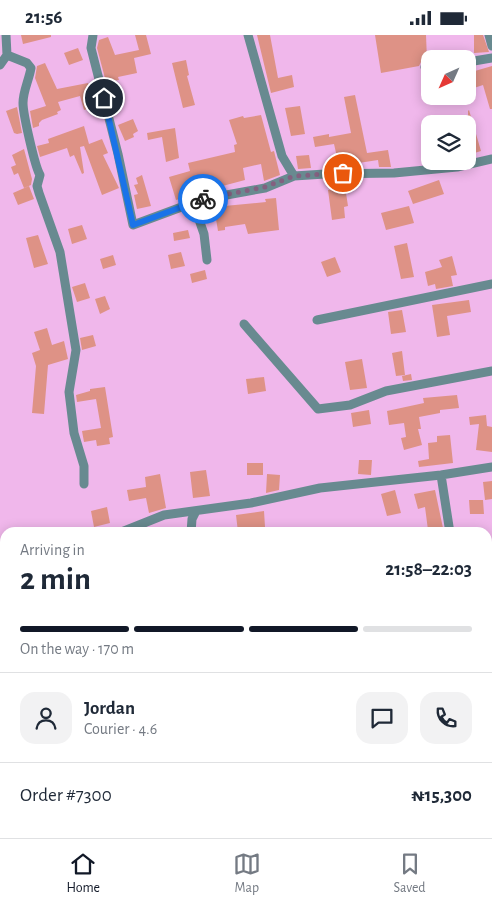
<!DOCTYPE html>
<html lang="en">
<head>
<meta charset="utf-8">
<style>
	body { margin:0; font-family:"Alegreya Sans",sans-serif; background:#f2f2f3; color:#1f2937; height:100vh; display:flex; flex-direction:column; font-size:19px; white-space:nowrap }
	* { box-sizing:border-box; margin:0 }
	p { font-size:16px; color:#747a83 }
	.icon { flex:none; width:28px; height:28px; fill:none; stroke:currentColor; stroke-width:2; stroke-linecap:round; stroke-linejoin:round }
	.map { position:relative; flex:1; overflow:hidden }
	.side { position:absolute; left:0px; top:492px; width:492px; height:311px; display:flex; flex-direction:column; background:#fff; border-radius:15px 15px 0 0; box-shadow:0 2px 12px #0003 }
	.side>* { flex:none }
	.needle { width:32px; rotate:225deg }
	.buttons { position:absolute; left:421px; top:15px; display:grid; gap:10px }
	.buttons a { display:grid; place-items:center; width:55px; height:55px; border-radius:10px; background:#fff; box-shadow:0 2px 12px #0003; font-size:25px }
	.pin { position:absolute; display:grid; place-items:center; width:42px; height:42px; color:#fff; margin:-21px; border:2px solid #fff; border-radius:50%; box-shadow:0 1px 5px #0007 }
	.courier { position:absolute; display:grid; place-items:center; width:50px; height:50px; margin:-25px; border:4px solid #1a73e8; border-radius:50%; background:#fff; color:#222; box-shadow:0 1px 6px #0007 }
	.head em { font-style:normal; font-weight:700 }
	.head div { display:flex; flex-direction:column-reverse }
	.head { display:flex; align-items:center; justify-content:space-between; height:85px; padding:0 20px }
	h1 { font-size:32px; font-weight:700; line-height:38px }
	.bar { display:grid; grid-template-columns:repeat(4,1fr); gap:8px 5px; align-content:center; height:60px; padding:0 20px }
	.bar i { height:6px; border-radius:4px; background:#e0e1e3 }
	.bar .active { background:#111827 }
	.bar p { grid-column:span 4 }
	.line { display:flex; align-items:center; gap:12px; padding:0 20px; border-top:1px solid #e0e1e3 }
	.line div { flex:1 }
	.round { display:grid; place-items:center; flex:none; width:52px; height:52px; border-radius:15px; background:#f2f2f3 }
	.status { display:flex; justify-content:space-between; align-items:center; height:35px; padding:0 25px; background:#fff; direction:ltr }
	.status svg { height:14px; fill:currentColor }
	.menu { display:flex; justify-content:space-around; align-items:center; height:70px; border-top:1px solid #e0e1e3; background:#fff; font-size:14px; color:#747a83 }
	.menu a { display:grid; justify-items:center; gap:2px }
	.menu .active { color:#111827 }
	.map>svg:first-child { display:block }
</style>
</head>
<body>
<div class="status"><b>21:56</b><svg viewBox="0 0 49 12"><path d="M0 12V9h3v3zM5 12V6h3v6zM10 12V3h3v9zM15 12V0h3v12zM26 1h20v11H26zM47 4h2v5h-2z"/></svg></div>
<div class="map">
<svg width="492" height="803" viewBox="0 0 492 803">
	<rect width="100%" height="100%" fill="#f0b7eb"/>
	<!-- building -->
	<path fill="#de9286" d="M21 0H51V2L23 9Z
		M135 0H146L151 19 134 23 137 38 118 42 119 45 106 47 97 13 99 5 108 2 115 20 139 15Z
		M257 0H270L278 43 292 40 294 52 271 58Z
		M375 0H426L427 25 421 27 419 31 381 38Z
		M474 0H483L489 17 474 18Z
		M78 13 83 25 69 30 64 18Z
		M186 25 189 40 187 41 195 70 183 73 172 28Z
		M45 28 57 54 88 48 97 71 84 75 80 61 58 67 61 75 57 77 58 79 42 85 39 88V91L33 93 30 76 46 71 35 43 37 31Z
		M492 31V74H490L483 50 468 55V38Z
		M355 60 367 118 388 115 391 132H379L378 125 339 131 334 109 315 112 313 102 329 99V102L351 98 344 62Z
		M300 71 305 99 291 101 285 73Z
		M17 72 22 98 17 99 14 98 6 76Z
		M469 75 481 116 468 120V76Z
		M261 80 271 117 274 116 280 140 264 146 261 129 243 133 245 145 215 153 213 143 187 151 190 161 176 165 169 142 190 136 188 128 235 117 234 110 237 109 229 85 243 81 244 83Z
		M133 84 138 96 133 99 134 102 125 106 118 90Z
		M84 91 89 109 102 104 108 118 103 120 119 153 102 160 84 111 80 112 84 138 82 139 74 120 70 122 67 113 40 122 37 111 49 108 48 104Z
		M175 93 179 123 166 127 162 102 148 105 147 98Z
		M24 114 32 144 31 150 24 153 18 138 14 140 11 132 16 130 12 120Z
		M309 120 311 133 298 134 296 121Z
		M142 140 151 171 137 174 134 160 138 159 134 150 138 149 136 143Z
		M439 145 444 159 413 169 408 156Z
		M29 151 34 164 18 170 13 158Z
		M341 153 342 159 346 158 348 171 344 172 345 183 332 185 328 155Z
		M276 163 279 195 248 199 245 189 225 192V195L218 196 214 172 266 167 265 164Z
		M409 171 414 188 386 195 381 178Z
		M82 190 87 204 72 209 68 194Z
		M188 195 190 203 174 206 173 198Z
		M38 200 48 229 34 233 26 203Z
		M407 208 414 242 401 244 394 211Z
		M181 217 185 231 171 234 168 220Z
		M113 220 116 230 103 234 100 224Z
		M452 221 457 240 451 241 453 251 436 254 435 249 428 251 425 237 442 232 439 225Z
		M335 222 341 237 327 242 321 227Z
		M205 235 207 244 192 248 190 239Z
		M85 248 90 263 77 267 72 252Z
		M105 261 110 274 100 279 95 264Z
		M469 265 471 277 447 281 450 300 437 302 432 270Z
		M402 275 406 297 391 299 388 277Z
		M47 293 52 310 64 306 68 324 48 330 44 379 32 378 36 331 32 318 40 315 34 297Z
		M93 300 96 311 82 315 80 303Z
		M402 316 405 340 396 341 392 318Z
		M362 324 367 353 350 355 345 327Z
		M411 339 412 345 403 346 402 341Z
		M264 342 266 356 248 359 246 344Z
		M105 352 113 402 109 403 110 409 97 411 96 405 84 407 82 396 101 393 96 364 77 367 76 360 90 356V354Z
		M457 360 459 373 440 375V378L419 382 421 394H418L422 410 404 415 401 403 406 402 404 388 389 390 387 376 424 368 423 363Z
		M369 375 371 389 353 392 351 378Z
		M486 380 487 391 492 392V417L476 415 479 389 470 390 469 382Z
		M450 400 453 428 419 432 418 426 429 424 428 408 437 407V401Z
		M359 425H372L371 440 358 439Z
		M247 428H263V440H247Z
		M206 435 210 461 193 463 190 437Z
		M160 439 166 473 149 478 146 463 129 466 127 455 146 452 145 442Z
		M267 439 280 440 279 455 266 458Z
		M492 446V464L485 465 483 447Z
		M395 455 401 478 387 481 381 459Z
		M435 455 443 493 428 495 425 472 418 474 414 459Z
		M469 465H483L484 479H470Z
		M107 472 110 488 94 492 91 476Z
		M264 476 265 492 238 497 236 480Z"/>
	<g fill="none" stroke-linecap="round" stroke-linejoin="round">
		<!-- minor -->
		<path stroke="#688a90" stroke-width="9" d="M93 0 91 13 118 119 133 190 195 167
			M248 0 282 121 294 141
			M489 0 492 11
			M7 20 27 28 31 33C29 45 23 56 23 68 23 79 35 132 40 140L37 151 39 158 60 217 76 315 69 357 74 398 84 431V449
			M468 27 492 23
			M0 30 7 20 6 0
			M425 32 430 31
			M207 225 204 199 194 170 199 165 265 153 294 141 325 139 394 138 457 132 492 124
			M317 285 492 249
			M244 289 318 374 350 370 386 356 492 336
			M441 440 450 498
			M119 498 164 480 251 468 320 453 441 440 492 432
			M191 498 192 484 196 476
			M488 527H492
			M488 756 492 755"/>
	</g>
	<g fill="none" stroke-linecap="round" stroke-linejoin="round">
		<!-- done -->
		<path stroke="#836080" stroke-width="5" stroke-dasharray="0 9" d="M203 164 265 152 294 141 343 138"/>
		<!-- route -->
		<path stroke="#1a73e8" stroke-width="6" d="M104 63 133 190 203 164"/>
	</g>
</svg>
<div class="buttons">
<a><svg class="needle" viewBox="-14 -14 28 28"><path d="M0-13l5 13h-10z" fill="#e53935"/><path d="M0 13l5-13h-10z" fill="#747a83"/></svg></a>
<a><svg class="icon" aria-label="layers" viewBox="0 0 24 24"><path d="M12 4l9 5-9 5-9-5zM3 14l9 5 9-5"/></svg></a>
</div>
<div class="pin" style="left:343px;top:138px;background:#ea580c"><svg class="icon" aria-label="bag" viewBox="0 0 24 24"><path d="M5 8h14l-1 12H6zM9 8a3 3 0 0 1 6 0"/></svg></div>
<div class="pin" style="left:104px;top:63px;background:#1f2937"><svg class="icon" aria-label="home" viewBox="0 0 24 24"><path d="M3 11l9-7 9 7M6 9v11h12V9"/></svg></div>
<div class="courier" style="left:203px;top:164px"><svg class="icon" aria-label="bike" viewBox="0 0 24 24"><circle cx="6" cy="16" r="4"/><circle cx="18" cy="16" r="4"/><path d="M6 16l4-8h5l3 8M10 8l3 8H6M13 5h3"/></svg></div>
<section class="side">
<div class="head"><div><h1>2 min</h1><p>Arriving in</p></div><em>21:58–22:03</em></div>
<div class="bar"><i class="active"></i><i class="active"></i><i class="active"></i><i></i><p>On the way · 170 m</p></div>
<div class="line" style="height:90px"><a class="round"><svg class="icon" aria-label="person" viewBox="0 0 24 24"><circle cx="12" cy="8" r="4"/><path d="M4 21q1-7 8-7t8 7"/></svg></a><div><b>Jordan</b><p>Courier · 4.6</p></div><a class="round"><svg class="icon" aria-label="chat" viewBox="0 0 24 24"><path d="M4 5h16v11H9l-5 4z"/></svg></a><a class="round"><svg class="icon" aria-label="phone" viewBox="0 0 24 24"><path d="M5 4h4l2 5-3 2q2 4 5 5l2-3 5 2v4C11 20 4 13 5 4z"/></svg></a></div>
<div class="line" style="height:65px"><div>Order #7300</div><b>₦15,300</b></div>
</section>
</div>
<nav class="menu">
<a class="active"><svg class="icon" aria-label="home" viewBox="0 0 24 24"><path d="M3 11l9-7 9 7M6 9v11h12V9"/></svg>Home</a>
<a><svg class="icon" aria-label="map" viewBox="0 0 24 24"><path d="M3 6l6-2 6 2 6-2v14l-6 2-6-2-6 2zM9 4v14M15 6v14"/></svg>Map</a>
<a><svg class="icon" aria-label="saved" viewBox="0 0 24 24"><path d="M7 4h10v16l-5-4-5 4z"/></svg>Saved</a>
</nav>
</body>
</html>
